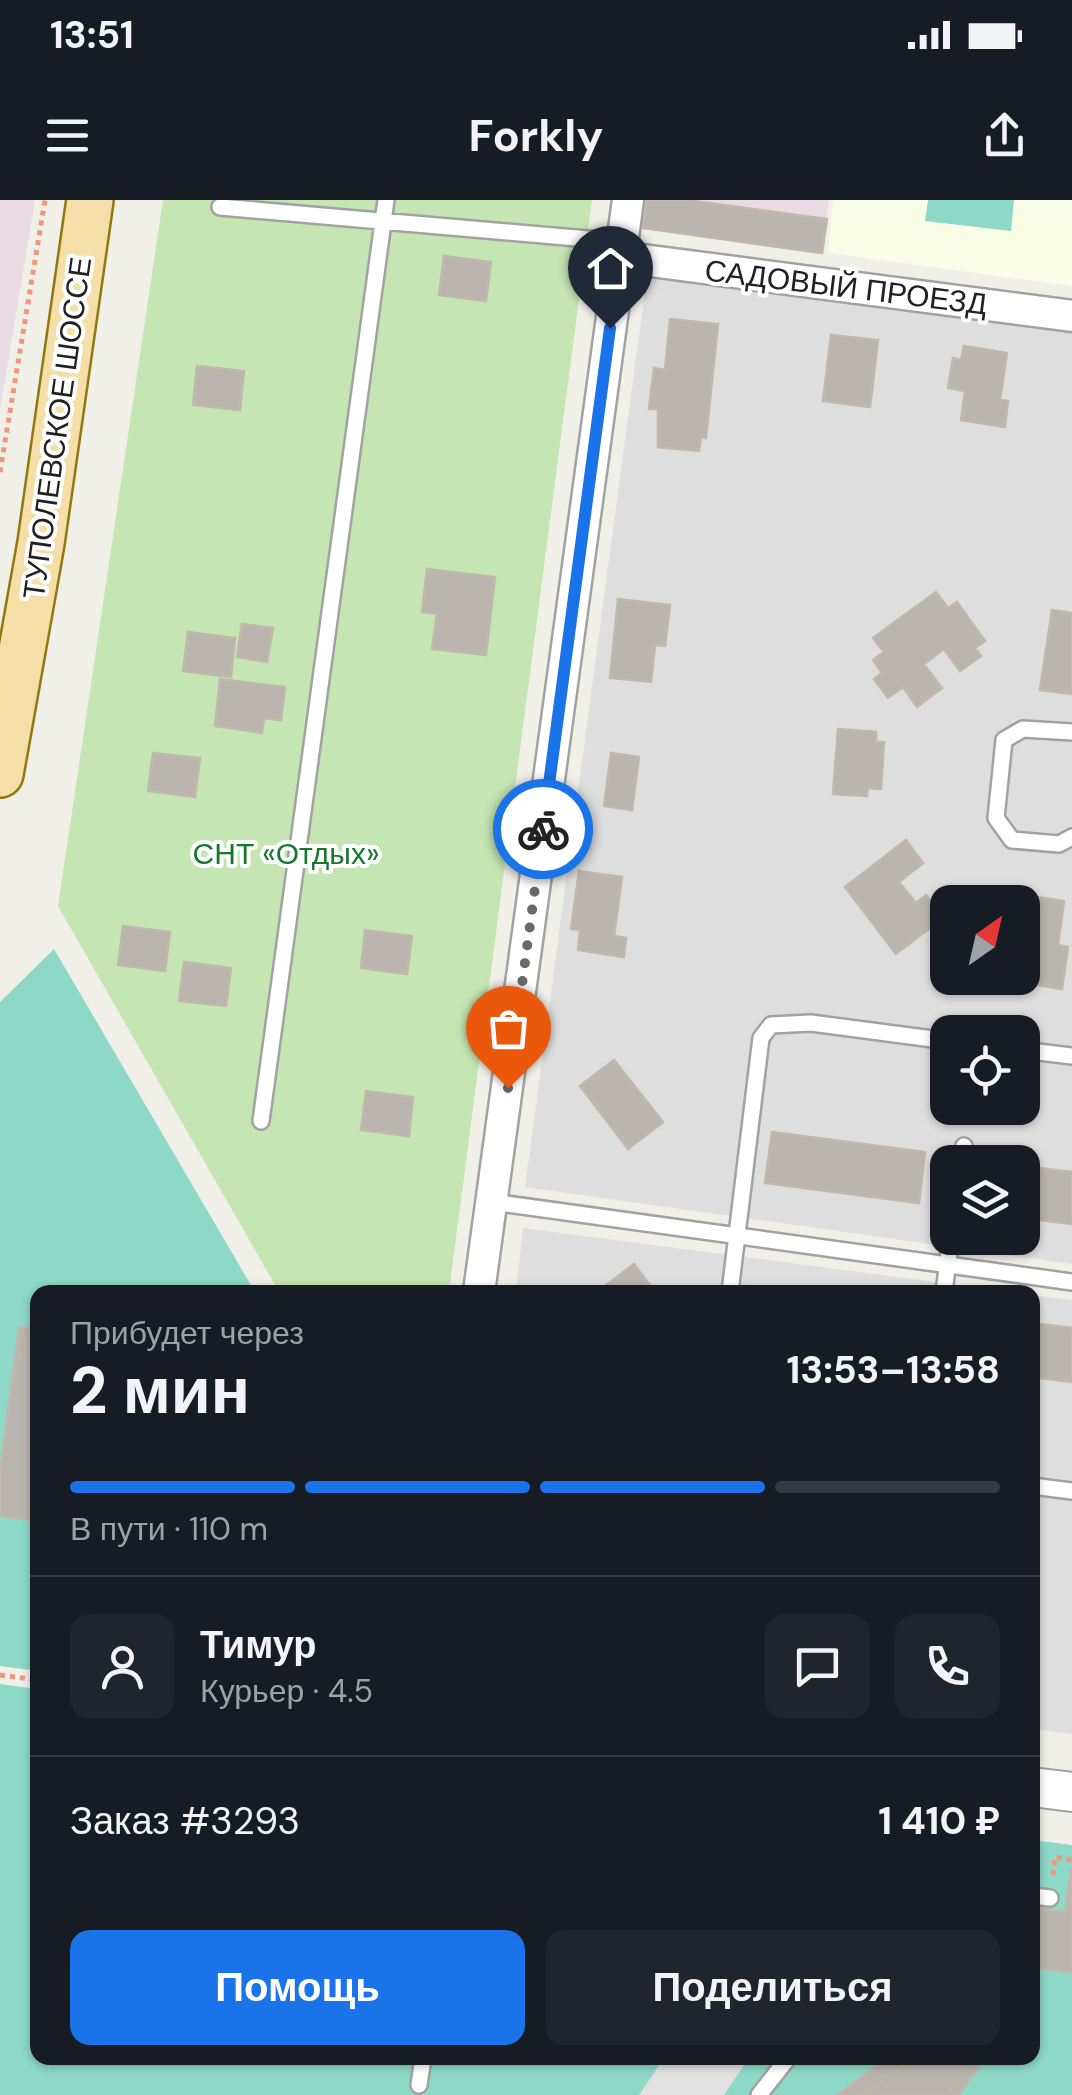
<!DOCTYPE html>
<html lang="ru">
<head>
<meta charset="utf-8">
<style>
	body { margin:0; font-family:"DM Sans",sans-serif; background:#20242c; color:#f1f3f6; height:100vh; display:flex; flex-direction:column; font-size:38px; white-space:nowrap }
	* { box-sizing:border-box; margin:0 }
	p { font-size:32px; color:#9ea1a6 }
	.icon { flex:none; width:55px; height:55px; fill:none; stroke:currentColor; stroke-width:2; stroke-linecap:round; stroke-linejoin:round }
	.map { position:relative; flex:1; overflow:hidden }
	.details { position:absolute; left:30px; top:1085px; width:1010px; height:780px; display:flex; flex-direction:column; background:#171b24; border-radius:20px; box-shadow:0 2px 8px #0004 }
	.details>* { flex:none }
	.needle { width:65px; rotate:34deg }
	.buttons { position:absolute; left:930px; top:685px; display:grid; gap:20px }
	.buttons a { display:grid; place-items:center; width:110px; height:110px; border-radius:20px; background:#171b24; box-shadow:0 2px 8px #0004; font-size:50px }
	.pin { position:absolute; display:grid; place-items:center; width:85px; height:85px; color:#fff; margin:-102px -42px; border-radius:50% 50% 50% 0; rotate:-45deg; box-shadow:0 0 10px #0007 }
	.pin .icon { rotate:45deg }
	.courier { position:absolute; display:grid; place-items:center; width:100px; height:100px; margin:-50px; border:8px solid #1a73e8; border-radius:50%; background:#fff; color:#222; box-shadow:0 2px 12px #0007 }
	.headline em { font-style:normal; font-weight:700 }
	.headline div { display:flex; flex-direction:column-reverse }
	.headline { display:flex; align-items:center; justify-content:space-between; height:170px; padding:0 40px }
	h1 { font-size:65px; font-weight:700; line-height:75px }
	.bar { display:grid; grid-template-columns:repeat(4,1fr); gap:15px 10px; align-content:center; height:120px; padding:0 40px }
	.bar i { height:12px; border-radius:8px; background:#363941 }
	.bar .on { background:#1a73e8 }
	.bar p { grid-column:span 4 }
	.line { display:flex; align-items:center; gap:25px; padding:0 40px; border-top:2px solid #363941 }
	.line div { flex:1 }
	.round { display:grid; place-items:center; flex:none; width:105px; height:105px; border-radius:20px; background:#20242c }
	.cta { display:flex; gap:20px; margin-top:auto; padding:20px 40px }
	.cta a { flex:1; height:115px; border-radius:20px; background:#1a73e8; color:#fff; font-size:40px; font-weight:700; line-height:115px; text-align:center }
	.cta a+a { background:#20242c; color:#f1f3f6 }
	.status { display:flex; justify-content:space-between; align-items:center; height:70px; padding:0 50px; background:#171b24; direction:ltr }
	.status svg { height:28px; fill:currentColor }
	header { display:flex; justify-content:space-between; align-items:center; height:130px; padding:0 40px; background:#171b24; font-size:45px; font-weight:700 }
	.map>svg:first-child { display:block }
</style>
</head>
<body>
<div class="status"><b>13:51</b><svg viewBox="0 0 49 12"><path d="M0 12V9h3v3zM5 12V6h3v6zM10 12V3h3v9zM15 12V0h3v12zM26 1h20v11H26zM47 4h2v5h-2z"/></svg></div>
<header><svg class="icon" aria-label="menu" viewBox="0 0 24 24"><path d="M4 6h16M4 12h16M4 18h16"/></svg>Forkly<svg class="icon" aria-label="share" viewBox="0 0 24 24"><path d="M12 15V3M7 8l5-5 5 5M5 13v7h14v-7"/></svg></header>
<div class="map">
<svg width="1072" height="1895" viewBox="0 0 1072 1895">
	<rect width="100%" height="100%" fill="#f0efe8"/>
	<!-- residential -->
	<path fill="#dfdede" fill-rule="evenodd" d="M647 76 1072 127V1064L525 987ZM948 702H1022V778H948ZM948 832H1022V908H948ZM948 962H1022V1038H948Z
		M523 1028 1012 1092H516Z
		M1033 1095 1072 1100V1534L1033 1529Z"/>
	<!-- industrial -->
	<path fill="#e9dbe4" d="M0 0H35L0 209Z
		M647 0H829L822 53 643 28Z"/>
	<!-- education -->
	<path fill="#f9fde5" d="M833 0H1072V86L828 53Z"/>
	<!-- grass -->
	<path fill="#c5e6b3" d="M163 0H592L449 1092H279L58 706Z"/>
	<!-- pitch -->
	<path fill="#8dd8c6" d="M928 0H1014L1011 31 925 21Z
		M54 749 255 1092H38L37 1471 0 1466V802Z
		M0 1484 37 1489 38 1858H1032L1033 1640 1072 1645V1895H0Z"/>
	<!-- parking -->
	<path fill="#e1e1e1" d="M664 1858H749L724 1895H639Z"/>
	<!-- building -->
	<path fill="#bab5ae" stroke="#c1b8ac" stroke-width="2.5" d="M647 0H687L827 19 822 53 643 28Z
		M444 56 491 62 486 101 439 95Z
		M670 119 718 124 706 238 701 237 699 251 658 247V209H649L654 168 665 170Z
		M831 135 878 140 870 207 823 201Z
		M964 146 1007 153 1000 200 1008 201 1005 227 961 220 965 191 948 188 953 158 961 160Z
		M197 166 244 171 240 210 193 205Z
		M427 369 495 377 486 455 432 449 437 414 422 412Z
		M936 392 948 408 957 402 985 441 975 448 981 456 960 471 944 449 924 464 942 488 917 507 903 487 888 498 874 479 882 473 873 460 884 452 873 438Z
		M618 399 670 405 665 446 655 445 651 482 610 478Z
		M1052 410 1072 413V494L1040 490Z
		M242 424 273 428 267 462 237 457Z
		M188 432 235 438 231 477 183 471Z
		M220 479 285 487 281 520 264 518 262 533 215 526Z
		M838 529 876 532V542H884L881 589 868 588 867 596 833 594Z
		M153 553 200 558 195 597 148 591Z
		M611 553 639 557 632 610 604 606Z
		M906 640 923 663 899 682 916 703 926 695 943 718 896 754 845 687Z
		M579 671 622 677 614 736 626 738 624 757 578 750 580 730 571 729Z
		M1023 695 1064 701 1058 745 1068 747 1062 789 1023 783Z
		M123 726 170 732 165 771 118 765Z
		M365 730 412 736 407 774 361 768Z
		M184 762 231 768 226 806 179 801Z
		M614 860 663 922 628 949 580 886Z
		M366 891 413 897 409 936 361 930Z
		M772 932 925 952 919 1003 765 983Z
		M1022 966 1072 972V1024L1022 1018Z
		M634 1064 655 1092H597Z
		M745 1086 796 1092H744Z
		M1032 1123 1072 1128V1182L1032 1177Z
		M19 1127 38 1129V1321L0 1316V1272Z
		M1071 1669 1072 1773 1032 1767V1707L1065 1712Z
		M886 1858H985L959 1895H838Z
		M912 1858H963L970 1862 947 1895H864Z"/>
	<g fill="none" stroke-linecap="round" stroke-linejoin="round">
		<!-- service casing -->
		<g stroke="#a2a2a2" stroke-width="20">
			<path id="service" d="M220 7 622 42
				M1072 532 1023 529 1004 540 996 618 1012 640 1059 644 1072 637
				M1022 850 1072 856
				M261 921 386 0
				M961 962 964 946
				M492 1002 1072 1082
				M730 1092 761 838 771 825 811 823 948 841
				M944 1092 951 1038
				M1032 1286 1072 1291
				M1032 1696 1050 1698
				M419 1885 423 1858
				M759 1895 788 1858"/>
		</g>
		<!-- minor casing -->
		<g stroke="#a2a2a2" stroke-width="35">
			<path id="minor" d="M620 57 1072 116
				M479 1092 628 0"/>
		</g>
		<!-- tertiary casing -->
		<g stroke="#a2a2a2" stroke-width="42">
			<path id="tertiary" d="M1032 1587 1072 1592"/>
		</g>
		<!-- primary casing -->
		<g stroke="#91780d" stroke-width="50">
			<path id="primary" d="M0 574 41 343 90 0"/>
		</g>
		<!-- path -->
		<path stroke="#ef977b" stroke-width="5" stroke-dasharray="5 5" stroke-linecap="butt" d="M0 272 45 0
			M0 1475 38 1480
			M1053 1675 1055 1657 1072 1660"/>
		<!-- service -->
		<use href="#service" stroke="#fff" stroke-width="15"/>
		<!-- minor -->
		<use href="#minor" stroke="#fff" stroke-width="30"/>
		<!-- tertiary -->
		<use href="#tertiary" stroke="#fff" stroke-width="38"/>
		<!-- primary -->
		<use href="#primary" stroke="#f5dfa9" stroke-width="45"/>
	</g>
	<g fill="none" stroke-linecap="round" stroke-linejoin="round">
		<!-- done -->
		<path stroke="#696967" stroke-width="10" stroke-dasharray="0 18" d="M508 888 543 629"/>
		<!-- route -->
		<path stroke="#1a73e8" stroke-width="12" d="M543 629 610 128"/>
	</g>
	<g text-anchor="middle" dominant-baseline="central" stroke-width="8" stroke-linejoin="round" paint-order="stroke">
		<!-- street labels -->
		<g font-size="30" fill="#212121" stroke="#fff">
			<text transform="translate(846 87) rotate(7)">САДОВЫЙ ПРОЕЗД</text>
			<text transform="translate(57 228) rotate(-82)">ТУПОЛЕВСКОЕ ШОССЕ</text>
		</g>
		<!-- park labels -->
		<g font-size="30" fill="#15782c" stroke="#fff">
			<text x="286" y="653">СНТ «Отдых»</text>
		</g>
	</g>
</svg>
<div class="buttons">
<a><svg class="needle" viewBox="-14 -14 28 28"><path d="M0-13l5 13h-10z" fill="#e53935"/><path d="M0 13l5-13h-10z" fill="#9ea1a6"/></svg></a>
<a><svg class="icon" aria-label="locate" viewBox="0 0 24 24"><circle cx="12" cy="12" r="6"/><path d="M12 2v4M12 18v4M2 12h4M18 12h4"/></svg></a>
<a><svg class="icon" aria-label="layers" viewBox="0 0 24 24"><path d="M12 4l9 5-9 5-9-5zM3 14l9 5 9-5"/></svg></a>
</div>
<div class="pin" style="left:508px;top:888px;background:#ea580c"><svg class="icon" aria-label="bag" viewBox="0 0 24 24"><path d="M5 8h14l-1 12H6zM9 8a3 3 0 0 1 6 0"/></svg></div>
<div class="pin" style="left:610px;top:128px;background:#1f2937"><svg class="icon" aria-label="home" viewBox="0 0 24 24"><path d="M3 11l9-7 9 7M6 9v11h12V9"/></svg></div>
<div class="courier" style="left:543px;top:629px"><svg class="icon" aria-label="bike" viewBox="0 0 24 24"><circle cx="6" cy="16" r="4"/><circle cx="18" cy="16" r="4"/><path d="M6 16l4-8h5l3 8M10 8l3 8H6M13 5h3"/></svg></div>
<section class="details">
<div class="headline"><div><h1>2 мин</h1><p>Прибудет через</p></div><em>13:53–13:58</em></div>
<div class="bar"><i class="on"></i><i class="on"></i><i class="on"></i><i></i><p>В пути · 110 m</p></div>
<div class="line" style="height:180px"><a class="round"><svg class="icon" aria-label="person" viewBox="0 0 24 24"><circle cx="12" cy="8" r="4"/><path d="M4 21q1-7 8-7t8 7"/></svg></a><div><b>Тимур</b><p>Курьер · 4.5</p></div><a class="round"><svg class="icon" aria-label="chat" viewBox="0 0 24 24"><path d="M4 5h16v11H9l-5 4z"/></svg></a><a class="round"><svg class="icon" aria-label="phone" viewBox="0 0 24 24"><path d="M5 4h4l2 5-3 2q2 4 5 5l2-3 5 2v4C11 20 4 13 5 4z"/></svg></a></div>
<div class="line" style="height:130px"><div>Заказ #3293</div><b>1 410 ₽</b></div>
<div class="cta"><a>Помощь</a><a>Поделиться</a></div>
</section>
</div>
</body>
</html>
